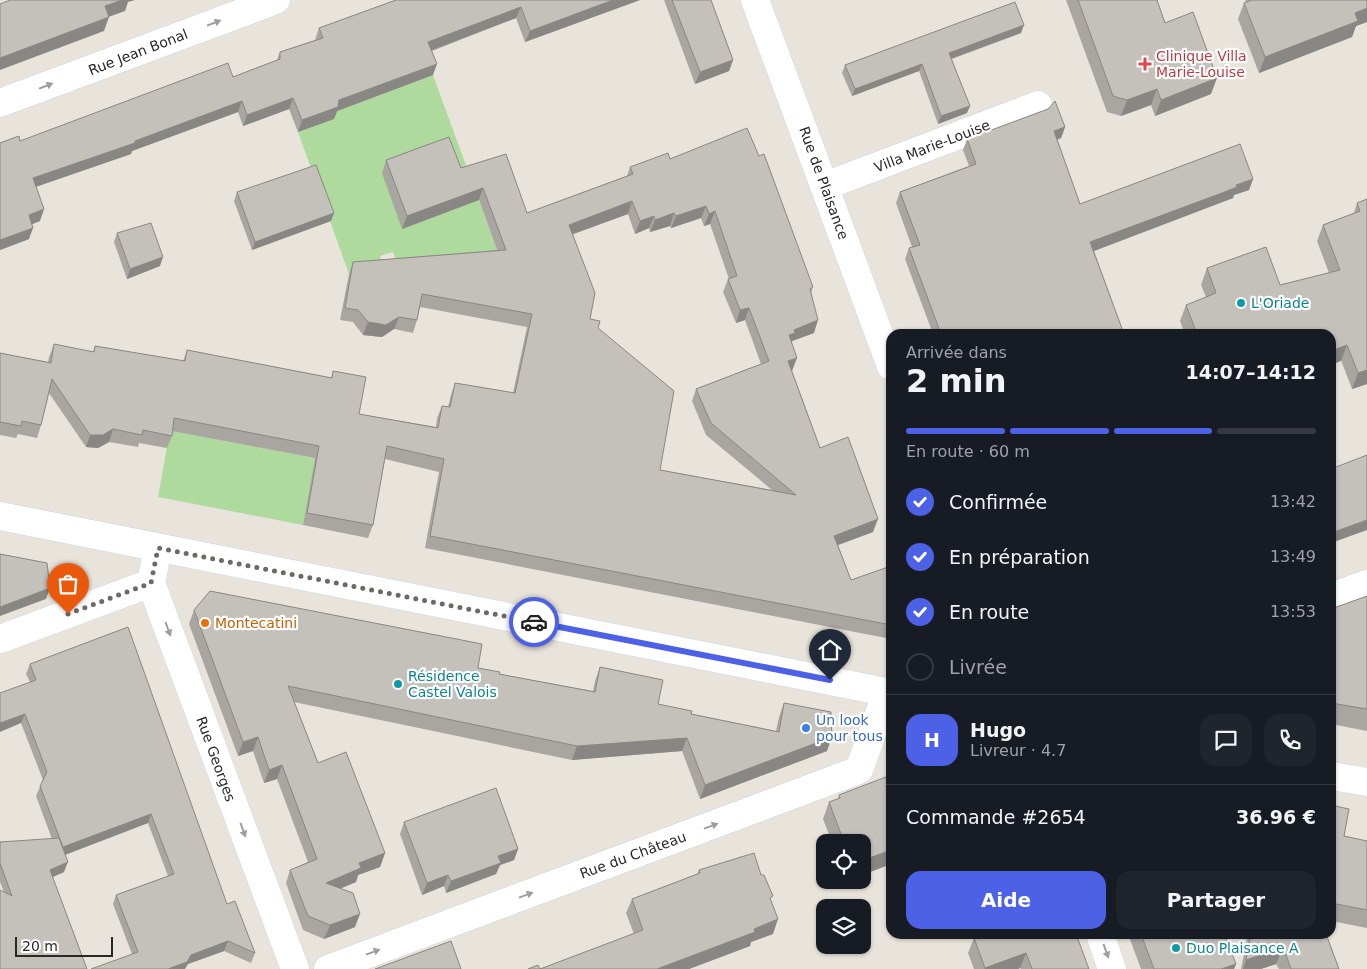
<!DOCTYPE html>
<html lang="fr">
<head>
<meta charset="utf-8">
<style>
	body { margin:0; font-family:"DejaVu Sans",sans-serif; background:#20242c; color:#f1f3f6; height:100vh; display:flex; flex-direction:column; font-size:19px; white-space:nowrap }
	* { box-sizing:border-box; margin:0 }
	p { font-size:16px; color:#9ea1a6 }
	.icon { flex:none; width:28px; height:28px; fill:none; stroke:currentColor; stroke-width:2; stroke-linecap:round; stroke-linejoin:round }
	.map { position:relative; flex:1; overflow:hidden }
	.side { position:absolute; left:886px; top:329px; width:450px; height:610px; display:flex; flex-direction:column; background:#171b24; border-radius:15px; box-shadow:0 1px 4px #0004 }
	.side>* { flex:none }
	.buttons { position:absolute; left:816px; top:834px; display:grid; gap:10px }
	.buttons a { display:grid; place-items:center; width:55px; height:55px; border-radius:10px; background:#171b24; box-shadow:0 1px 4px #0004; font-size:25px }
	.scale { position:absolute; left:15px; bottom:12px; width:98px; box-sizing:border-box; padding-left:5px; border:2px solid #282828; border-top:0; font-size:14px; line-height:18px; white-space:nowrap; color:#282828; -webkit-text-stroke:4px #fff; paint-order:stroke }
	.pin { position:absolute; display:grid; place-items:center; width:42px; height:42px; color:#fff; margin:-51px -21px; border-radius:50% 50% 50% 0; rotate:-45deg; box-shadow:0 0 5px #0007 }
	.pin .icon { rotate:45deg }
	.courier { position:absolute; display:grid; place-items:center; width:50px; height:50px; margin:-25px; border:4px solid #4c61e5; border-radius:50%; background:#fff; color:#222; box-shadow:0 1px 6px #0007 }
	.overview em { font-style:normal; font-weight:700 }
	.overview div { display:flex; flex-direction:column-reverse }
	.overview { display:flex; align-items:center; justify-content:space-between; height:85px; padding:0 20px }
	h1 { font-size:32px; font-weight:700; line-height:38px }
	.bar { display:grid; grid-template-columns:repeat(4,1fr); gap:8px 5px; align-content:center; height:60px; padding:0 20px }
	.bar i { height:6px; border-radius:4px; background:#363941 }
	.bar .active { background:#4c61e5 }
	.bar p { grid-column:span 4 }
	.line { display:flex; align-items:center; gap:12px; padding:0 20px; border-top:1px solid #363941 }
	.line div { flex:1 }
	.round { display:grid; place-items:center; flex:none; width:52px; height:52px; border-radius:15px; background:#20242c }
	ol { padding:0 20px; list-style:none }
	li { display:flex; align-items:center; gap:15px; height:55px }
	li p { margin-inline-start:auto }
	li .icon { padding:5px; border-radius:50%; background:#4c61e5; color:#fff; stroke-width:4 }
	li:last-child { color:#9ea1a6 }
	li i { width:28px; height:28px; border:2px solid #363941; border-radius:50% }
	.primary-button { display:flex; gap:10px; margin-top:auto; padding:10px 20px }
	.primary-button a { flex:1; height:58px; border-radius:15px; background:#4c61e5; color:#fff; font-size:20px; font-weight:700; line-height:58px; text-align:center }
	.primary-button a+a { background:#20242c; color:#f1f3f6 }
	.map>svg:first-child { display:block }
</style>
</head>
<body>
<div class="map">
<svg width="1367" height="969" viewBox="0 0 1367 969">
	<rect width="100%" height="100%" fill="#e9e4db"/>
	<!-- green -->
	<path fill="#afda9d" d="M433 75 501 261 400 270 393 252 380 256 385 271 349 274 298 132 334 119 327 96 341 109Z
		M170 430 315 458 303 525 158 497Z"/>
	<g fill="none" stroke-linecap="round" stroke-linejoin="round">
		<!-- minor casing -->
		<g stroke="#d1d3e0" stroke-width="29">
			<path id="minor" d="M755 0 891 366
				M0 103 276 0
				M825 186 1038 105
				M158 548 151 583 295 969
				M1331 597 1367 584
				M0 639 151 583
				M1100 934 1112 969
				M328 969 859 770 887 692"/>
		</g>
		<!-- secondary casing -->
		<g stroke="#d1d3e0" stroke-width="29">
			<path id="secondary" d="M0 516 891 693
				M1331 776 1367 782"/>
		</g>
		<!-- minor -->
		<use href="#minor" stroke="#fff" stroke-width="28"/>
		<!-- secondary -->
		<use href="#secondary" stroke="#fff" stroke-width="28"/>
	</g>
	<!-- wall -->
	<path fill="#a9a6a1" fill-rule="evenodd" d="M396 0H640L525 42 516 18 432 51 433 75 337 111 334 119 298 132 289 109 243 126 238 112 132 151 131 154 36 187 40 221 32 224 29 239 0 250V143L20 141 233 77 277 60 280 52 315 40 319 28Z
		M664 0H711L733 60 729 71 695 84Z
		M1066 0H1157L1165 23 1211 94 1155 116 1151 105 1121 116 1107 112Z
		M1245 0H1367V22L1356 26 1352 37 1259 73 1238 19 1244 3 1246 2Z
		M1021 33 952 59 967 113 938 124 919 71 852 96 842 73 845 65Z
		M1065 127 1061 138 1057 140 1080 204 1253 179 1249 190 1234 195 1233 198 1094 251 1124 334H933L905 259 909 248 912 247 896 203 900 192 969 166 963 150 967 139Z
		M670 159 813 287 811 293 814 333 792 341V371L820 448 873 532 838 545 851 580 891 566V639L425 548 439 472 385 459 373 525 368 538 303 525 315 458 172 431V436L167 448 139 443 138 447 109 442 98 448 86 447 49 393 41 425 37 438 18 434 16 438 0 435V353L48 362 49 357 54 344 93 352 95 346 183 361 187 350 331 378 333 371 359 414 436 427 437 418 442 406 448 407 451 395 455 383 513 393 527 327 420 307 417 320 413 333 394 329 382 337 363 335 353 322 340 320 349 274 353 262 497 250 479 200 402 229 382 173 386 160 461 168 527 213 627 176 630 167ZM628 214 635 234 649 228 650 232 670 226 671 228 701 218 704 226 710 224 729 279H728L723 292 736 323 745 320 761 364 696 389 692 401 706 435 772 490 660 470 598 328 590 319 573 234Z
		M237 192 331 221 252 250 234 201Z
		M1367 199V384L1352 389 1331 334H1185L1180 321 1186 305 1206 297 1201 285 1207 268 1280 285 1329 273 1317 241 1323 225 1354 213 1357 203Z
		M117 233 160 266 127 279 114 242Z
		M1367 596V731L1331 724V609Z
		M194 610 478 668 499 674 593 691 595 681 600 667 658 704 691 714 776 731 779 717 784 703 827 751 700 799 682 751 572 760 294 702 318 763 385 853 380 867 358 875 356 882 340 888 355 927 324 939 303 930 286 883 290 870 308 862 277 779 264 783 253 751 238 756 189 624Z
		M30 664 227 904 255 953 251 963 224 951 188 964 132 954 113 904 116 895 168 876 148 823 65 855 64 872 52 877 87 969 4 892 0 882V842L52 839 36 796 43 780 21 723 30 682 26 674Z
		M839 795 891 864 862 875V842H832L823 819 829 802 838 799Z
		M1331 805 1344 836 1367 841V928L1331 921Z
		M404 822 518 849 514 860 500 865 496 874 446 893 444 886 422 895 400 834Z
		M699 870 771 901 773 934 751 942 750 946 689 969H528H540L634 934 626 913 632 899 697 874Z
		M1128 934H1224L1236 964 1234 969H1141Z
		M1248 934H1326L1339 969H1279L1276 964 1261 969H1241Z
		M974 938 1089 969H1021L1020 968 1018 969H974L968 953Z"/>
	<!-- shaded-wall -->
	<path fill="#898783" d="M122 0H135L128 2 125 11 100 20 105 6Z
		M613 0H640L525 42 530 31Z
		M521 7 516 18 424 53 428 42Z
		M1367 8V22L1356 26 1352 37 1259 73 1265 57 1355 13Z
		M109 17 104 31 0 70V58Z
		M1024 25 1021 33 947 60 949 53Z
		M733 60 729 71 695 84 700 72Z
		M437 64 433 75 337 111 334 119 298 132 302 120 339 100Z
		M922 64 919 71 852 96 855 89Z
		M1217 78 1211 94 1155 116 1161 100Z
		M1157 89 1151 105 1121 116 1127 100Z
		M293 98 289 109 243 126 247 115Z
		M242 101 238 112 132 151 131 154 29 189 33 178Z
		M970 106 967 113 938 124 941 116Z
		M1065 127 1061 138 1050 142 1054 131Z
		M1253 179 1249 190 1234 195 1233 198 1086 254 1090 242Z
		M483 188 479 200 402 229 407 216Z
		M632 201 628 214 565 237 569 225Z
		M706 206 701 218 671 228 676 216Z
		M44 209 40 221 25 227 29 215Z
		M715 211 710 224 704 226 709 214Z
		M334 213 331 221 252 250 255 242Z
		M674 213 670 226 650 232 655 220Z
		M654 216 649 228 635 234 640 221Z
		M33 228 29 239 0 250V240Z
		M163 257 160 266 127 279 130 269Z
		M749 308 745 320 736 323 740 310Z
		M399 317 394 329 382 337 363 335 368 322Z
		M818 320 814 333 792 341 791 345 789 335 794 330Z
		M1347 345 1341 361 1331 365V351Z
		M797 358 792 371 784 374 788 361Z
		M1367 370V384L1352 389 1358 373Z
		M113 429 109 442 98 448 86 447 90 435Z
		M878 519 873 532 830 548 834 536Z
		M1367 520V530L1331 543V533Z
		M50 588 46 599 0 616V607Z
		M25 714 21 723 0 732V723Z
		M258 737 253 751 238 756 243 742Z
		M832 737 827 751 700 799 705 785Z
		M687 738 682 751 572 760 577 746Z
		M282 765 277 779 264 783 269 770Z
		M151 814 148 823 59 857 63 847Z
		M518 849 514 860 500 865 496 874 446 893 451 881 498 856Z
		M891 850V864L862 875V864L864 860Z
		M385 853 380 867 358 875 356 882 321 897 326 883 359 863Z
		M68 862 64 872 46 880 50 870Z
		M448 875 444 886 422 895 427 883Z
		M360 914 355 927 324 939 330 925Z
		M778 919 773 934 751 942 750 946 689 969H656L754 929Z
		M228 941 224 951 188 964 185 969H168L191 955Z
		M1283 947 1276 964 1261 969H1243L1246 960Z
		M1026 953 1020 968 1018 969H984L985 968Z
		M1236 964 1234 969H1221Z"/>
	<!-- building -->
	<path fill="#c4c1bb" stroke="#898783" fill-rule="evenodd" d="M10 0H122L105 6 109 17 0 58V4Z
		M396 0H613L530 31 521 7 428 42 437 64 339 100 338 107 302 120 293 98 247 115 242 101 135 141V143L33 178 44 209 29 215 33 228 0 240V143L19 136 20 141 228 63 233 77 280 59V52L323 38 319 28Z
		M672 0H711L733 60 700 72Z
		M1078 0H1157L1165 23 1193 12 1217 78 1161 100 1157 89 1127 100 1113 96Z
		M1252 0H1367V8L1355 13 1358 21 1265 57 1244 3Z
		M1015 2 1024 25 949 53 970 106 941 116 922 64 855 89 845 65Z
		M1055 101 1065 127 1054 131 1080 204 1240 144 1253 179 1236 185 1237 187 1222 193 1090 242 1124 334H1053L1049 332 1043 334H941L909 248 920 245 900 192 976 164 967 139 1048 109Z
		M747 128 759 156 764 154 813 287 810 289 818 320 794 330 795 333 789 335 797 358 788 361 820 448 848 437 878 519 834 536 851 580 891 566V625L430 536 444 459 387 446 373 525 307 513 319 446 174 418 172 436 143 430 142 435 113 429 103 435H90L52 379 41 425 22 421 21 426 0 422V353L51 363 54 344 94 352 95 346 185 361 187 350 332 378 333 371 366 377 359 414 438 428 442 406 450 407 455 383 515 393 532 314 422 294 417 320 399 317 386 325 368 322 358 310 345 308 353 262 506 250 483 188 407 216 386 160 449 137 461 168 506 154 527 213 633 174 630 167 668 153 670 159ZM632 201 640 221 654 216 655 220 674 213 676 216 706 206 709 214 715 211 737 276 728 279 740 310 749 308 769 361 696 389 711 423 796 495 660 470 674 391 598 328 600 321 590 319 595 293 569 225Z
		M316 165 334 213 255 242 237 192Z
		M1367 199V370L1358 373 1347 345 1331 351V334H1197L1186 305 1216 293 1207 268 1266 247 1280 285 1340 270 1323 225 1360 211 1357 203Z
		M151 223 163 257 130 269 117 233Z
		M1367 455V520L1331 533V469Z
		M0 554 47 563 50 588 0 607Z
		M210 591 482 644 478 668 500 672 499 674 595 692 600 667 663 680 658 704 692 711 691 714 779 732 784 703 831 712 832 737 705 785 687 738 577 746 288 686 318 763 346 752 385 853 359 863 361 868 326 883 353 893 360 914 330 925 308 916 290 870 317 859 282 765 269 770 258 737 243 742 194 610Z
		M1367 596V709L1331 703V609Z
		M128 627 227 904 235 901 255 953 228 941 191 955 187 962 168 969H91L138 952 116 895 174 874 151 814 63 847 40 786 47 772 25 714 0 723V693L36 680 30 664Z
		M891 775V850L864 860 862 857V842H844L829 802 840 798 839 795Z
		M496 788 518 849 498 856 501 863 451 881 448 875 427 883 404 822Z
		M1331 805 1349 809 1344 836 1367 841V910L1331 903Z
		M59 838 68 862 50 870 87 969H0V890L12 896 0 863V842Z
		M754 853 761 875H764L773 896 770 898 778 919 754 929 755 932 657 969H528L538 965 540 969 643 930 632 899 700 873 699 870Z
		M985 934H1076L1089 969H1032L1026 953 985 968 974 938Z
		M1141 934H1224L1236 964 1221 969H1154Z
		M1251 934H1326L1339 969H1291L1283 947 1246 960Z
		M451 941 461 969H375Z"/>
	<!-- one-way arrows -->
	<defs><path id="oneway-solid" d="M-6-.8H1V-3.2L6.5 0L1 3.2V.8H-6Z" transform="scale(1.25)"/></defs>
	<g fill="#9e9e9e">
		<use href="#oneway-solid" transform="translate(214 23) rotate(-21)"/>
		<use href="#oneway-solid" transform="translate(46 86) rotate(-21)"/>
		<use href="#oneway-solid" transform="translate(168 629) rotate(70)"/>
		<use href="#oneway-solid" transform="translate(711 826) rotate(-20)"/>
		<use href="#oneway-solid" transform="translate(243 830) rotate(70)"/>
		<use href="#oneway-solid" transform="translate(526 895) rotate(-20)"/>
		<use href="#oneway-solid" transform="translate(1106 951) rotate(70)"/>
		<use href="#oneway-solid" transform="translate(373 952) rotate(-20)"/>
	</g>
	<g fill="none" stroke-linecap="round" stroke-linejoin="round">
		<!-- done -->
		<path stroke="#6c6a67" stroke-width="5" stroke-dasharray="0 9" d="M68 614 151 583 158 548 534 622"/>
		<!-- route -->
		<path stroke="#4c61e5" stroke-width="6" d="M534 622 830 680"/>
	</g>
	<!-- markers -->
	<path fill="#e0444e" stroke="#fff" stroke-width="2" d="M1142.5 56.5h5v5h5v5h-5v5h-5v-5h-5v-5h5z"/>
	<g fill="#0f9aa8" stroke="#fff" stroke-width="2">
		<circle cx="1241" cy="303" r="5"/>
		<circle cx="398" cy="684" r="5"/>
		<circle cx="1176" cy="948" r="5"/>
	</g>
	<circle fill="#e8710a" stroke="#fff" stroke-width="2" cx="205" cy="623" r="5"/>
	<circle fill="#3f7fe0" stroke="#fff" stroke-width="2" cx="806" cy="728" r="5"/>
	<g text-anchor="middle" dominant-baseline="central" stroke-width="4.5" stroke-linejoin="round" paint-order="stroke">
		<!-- street labels -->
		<g font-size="14" fill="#282828" stroke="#fff">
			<text transform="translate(138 52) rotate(-21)">Rue Jean Bonal</text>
			<text transform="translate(932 146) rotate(-21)">Villa Marie-Louise</text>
			<text transform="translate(824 183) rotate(70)">Rue de Plaisance</text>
			<text transform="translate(216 759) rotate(70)">Rue Georges</text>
			<text transform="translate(633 855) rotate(-20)">Rue du Château</text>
		</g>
		<!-- health labels -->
		<g font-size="14" fill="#be3a42" stroke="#fff" text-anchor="start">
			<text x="1156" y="56">Clinique Villa<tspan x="1156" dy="16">Marie-Louise</tspan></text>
		</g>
		<!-- culture labels -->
		<g font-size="14" fill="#0d838f" stroke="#fff" text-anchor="start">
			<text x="1251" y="303">L'Oriade</text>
			<text x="408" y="676">Résidence<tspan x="408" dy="16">Castel Valois</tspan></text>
			<text x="1186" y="948">Duo Plaisance A</text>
		</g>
		<!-- food labels -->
		<g font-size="14" fill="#c56008" stroke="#fff" text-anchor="start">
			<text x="215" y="623">Montecatini</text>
		</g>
		<!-- shop labels -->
		<g font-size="14" fill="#366cbe" stroke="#fff" text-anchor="start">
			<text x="816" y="720">Un look<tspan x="816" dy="16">pour tous</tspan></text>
		</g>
	</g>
</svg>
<div class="buttons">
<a><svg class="icon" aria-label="locate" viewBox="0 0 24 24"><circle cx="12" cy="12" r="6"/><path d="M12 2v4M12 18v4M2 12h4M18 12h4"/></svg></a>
<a><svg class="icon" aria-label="layers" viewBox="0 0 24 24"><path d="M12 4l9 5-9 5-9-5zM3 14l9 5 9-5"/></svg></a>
</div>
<div class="scale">20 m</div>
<div class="pin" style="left:68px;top:614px;background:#ea580c"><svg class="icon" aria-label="bag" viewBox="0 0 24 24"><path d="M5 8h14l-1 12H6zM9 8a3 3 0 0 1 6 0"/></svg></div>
<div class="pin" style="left:830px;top:680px;background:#1f2937"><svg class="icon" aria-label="home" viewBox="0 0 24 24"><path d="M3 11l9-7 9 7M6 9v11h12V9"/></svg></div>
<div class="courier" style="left:534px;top:622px"><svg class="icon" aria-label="car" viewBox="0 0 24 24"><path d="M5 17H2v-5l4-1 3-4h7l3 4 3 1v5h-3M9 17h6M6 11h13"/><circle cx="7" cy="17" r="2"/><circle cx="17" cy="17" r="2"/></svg></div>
<section class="side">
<div class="overview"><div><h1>2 min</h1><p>Arrivée dans</p></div><em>14:07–14:12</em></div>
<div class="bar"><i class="active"></i><i class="active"></i><i class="active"></i><i></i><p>En route · 60 m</p></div>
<ol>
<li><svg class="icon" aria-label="check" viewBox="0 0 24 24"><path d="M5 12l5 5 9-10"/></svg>Confirmée<p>13:42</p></li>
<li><svg class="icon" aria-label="check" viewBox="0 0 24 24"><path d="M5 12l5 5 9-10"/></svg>En préparation<p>13:49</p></li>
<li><svg class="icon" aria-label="check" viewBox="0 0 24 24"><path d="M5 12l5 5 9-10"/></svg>En route<p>13:53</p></li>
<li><i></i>Livrée</li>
</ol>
<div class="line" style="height:90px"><b class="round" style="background:#4c61e5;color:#fff">H</b><div><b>Hugo</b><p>Livreur · 4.7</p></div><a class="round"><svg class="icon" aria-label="chat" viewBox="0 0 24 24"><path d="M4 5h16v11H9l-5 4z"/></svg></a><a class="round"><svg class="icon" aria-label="phone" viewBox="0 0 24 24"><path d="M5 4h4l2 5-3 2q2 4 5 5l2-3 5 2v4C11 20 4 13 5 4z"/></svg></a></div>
<div class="line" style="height:65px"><div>Commande #2654</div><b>36.96 €</b></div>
<div class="primary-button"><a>Aide</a><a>Partager</a></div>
</section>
</div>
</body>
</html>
